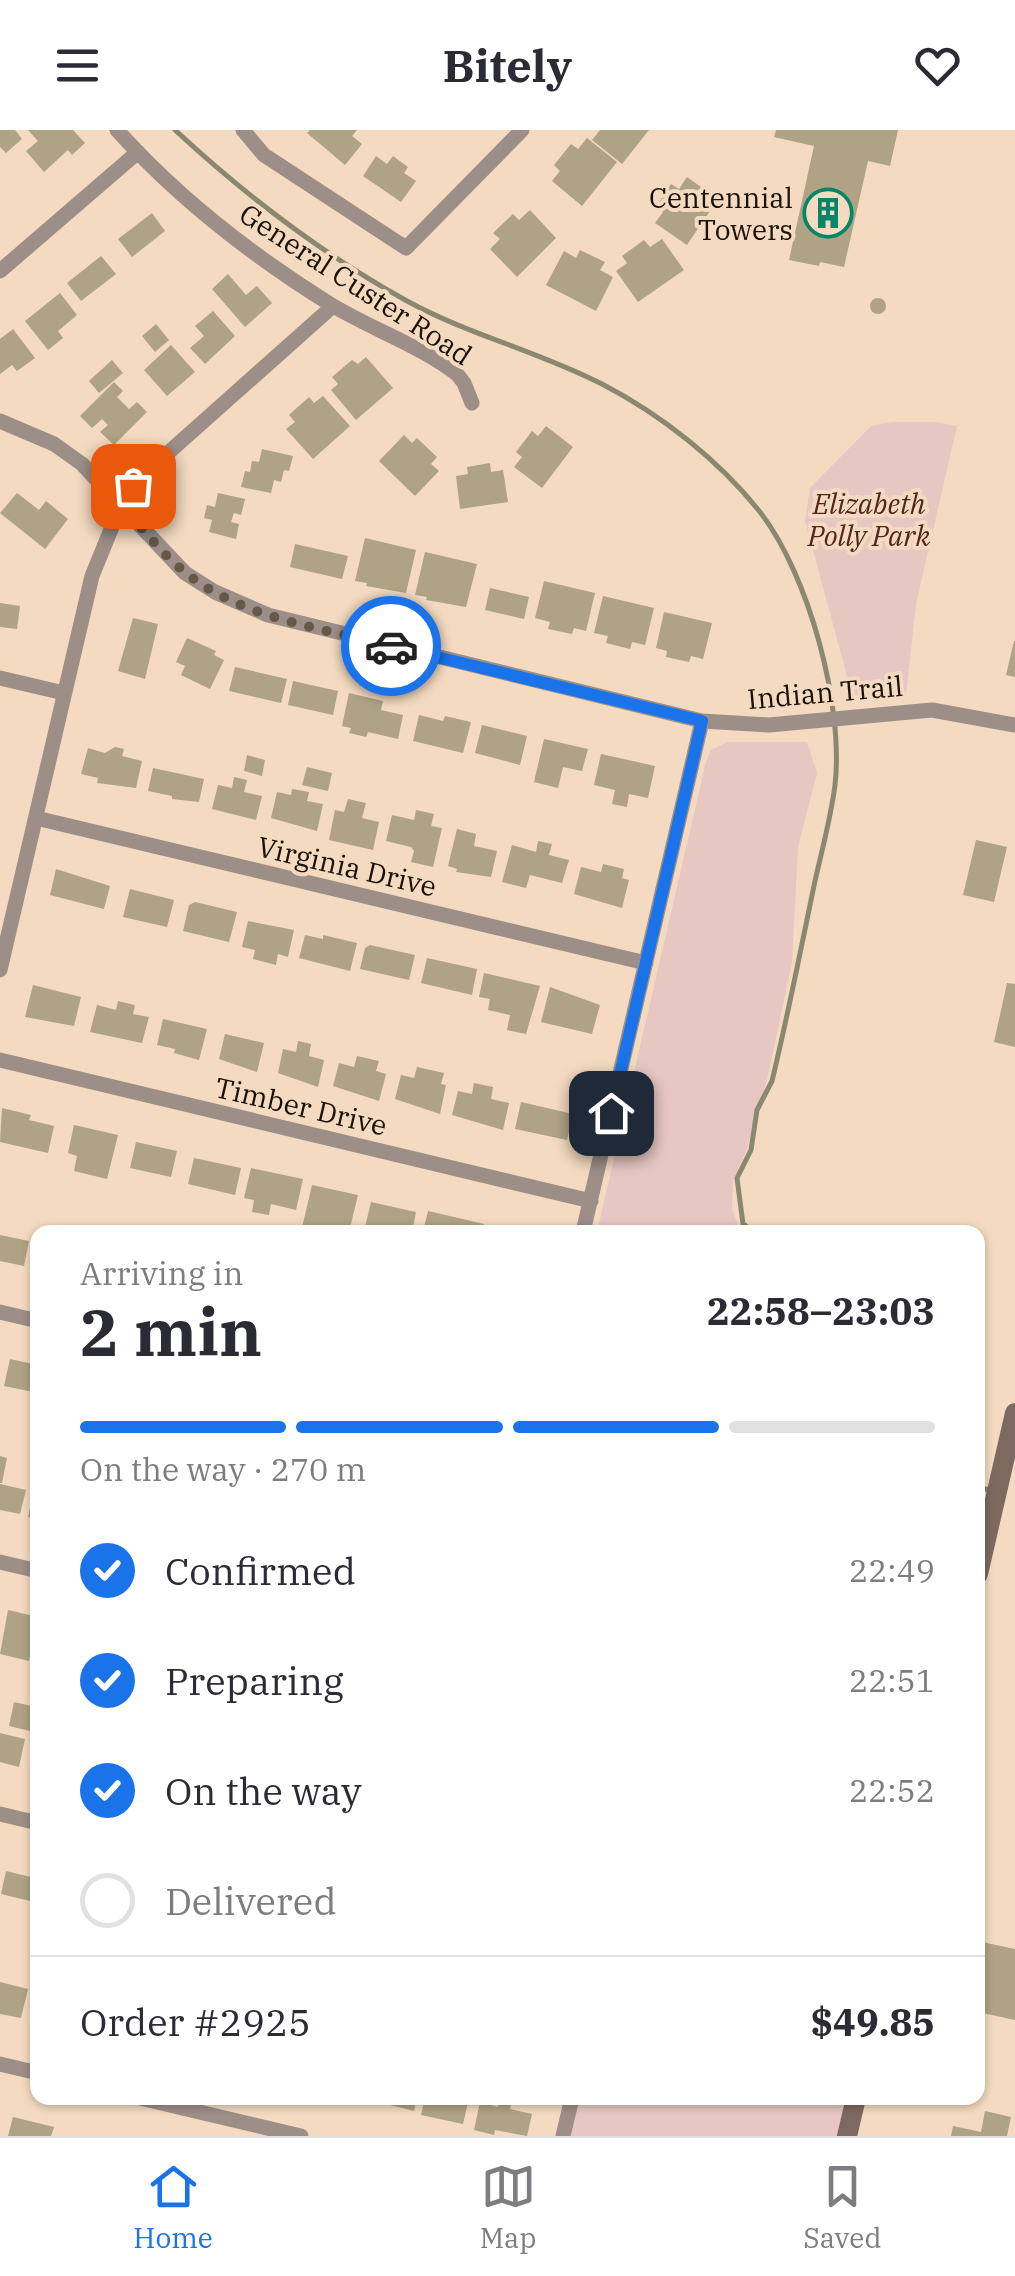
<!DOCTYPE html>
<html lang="en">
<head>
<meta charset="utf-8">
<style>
	body { margin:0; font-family:"IBM Plex Serif",serif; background:#f7f7f7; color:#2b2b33; height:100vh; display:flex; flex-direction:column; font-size:38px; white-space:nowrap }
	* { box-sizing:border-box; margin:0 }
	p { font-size:32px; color:#7c7c81 }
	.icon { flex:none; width:55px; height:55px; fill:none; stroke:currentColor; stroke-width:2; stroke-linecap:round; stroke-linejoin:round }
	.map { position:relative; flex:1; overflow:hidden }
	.panel { position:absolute; left:30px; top:1095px; width:955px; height:880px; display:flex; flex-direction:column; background:#fff; border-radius:20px; box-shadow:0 2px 8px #0004 }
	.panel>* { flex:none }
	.pin { position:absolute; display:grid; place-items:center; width:85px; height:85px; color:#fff; margin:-42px; border-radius:20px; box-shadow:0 5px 15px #0006 }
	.courier { position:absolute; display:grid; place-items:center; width:100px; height:100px; margin:-50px; border:8px solid #1a73e8; border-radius:50%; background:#fff; color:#222; box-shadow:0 2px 12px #0007 }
	.overview em { font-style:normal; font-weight:700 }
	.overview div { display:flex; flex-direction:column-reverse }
	.overview { display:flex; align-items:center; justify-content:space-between; height:170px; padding:0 50px }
	h1 { font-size:65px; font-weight:700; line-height:75px }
	.bar { display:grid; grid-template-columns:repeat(4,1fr); gap:15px 10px; align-content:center; height:120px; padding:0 50px }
	.bar i { height:12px; border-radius:8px; background:#e1e1e2 }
	.bar .current { background:#1a73e8 }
	.bar p { grid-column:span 4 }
	.line { display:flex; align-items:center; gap:25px; padding:0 50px; border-top:2px solid #e1e1e2 }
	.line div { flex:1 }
	ol { padding:0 50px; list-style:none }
	li { display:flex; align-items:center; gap:30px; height:110px }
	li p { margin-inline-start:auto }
	li .icon { padding:10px; border-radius:50%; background:#1a73e8; color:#fff; stroke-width:4 }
	li:last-child { color:#7c7c81 }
	li i { width:55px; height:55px; border:5px solid #e1e1e2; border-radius:50% }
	header { display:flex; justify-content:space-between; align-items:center; height:130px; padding:0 50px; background:#fff; font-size:45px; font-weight:700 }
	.dock { display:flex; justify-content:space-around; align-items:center; height:140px; border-top:2px solid #e1e1e2; background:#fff; font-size:28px; color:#7c7c81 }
	.dock a { display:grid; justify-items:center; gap:5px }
	.dock .current { color:#1a73e8 }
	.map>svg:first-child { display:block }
</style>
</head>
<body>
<header><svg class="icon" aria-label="menu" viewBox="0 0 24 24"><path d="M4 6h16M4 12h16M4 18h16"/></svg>Bitely<svg class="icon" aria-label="heart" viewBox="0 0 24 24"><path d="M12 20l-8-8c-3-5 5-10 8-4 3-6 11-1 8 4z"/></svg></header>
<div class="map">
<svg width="1015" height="2006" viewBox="0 0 1015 2006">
	<rect width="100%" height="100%" fill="#f3dac0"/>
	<!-- green -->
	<path fill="#e7c7c2" d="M892 292H936L957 296 916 474 906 565 849 571 847 546 805 391 810 358 871 296Z
		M727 612H807L817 643 798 717 792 833 767 950 747 1019 733 1050 732 1078 739 1098 745 1102H597L706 632 711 620Z
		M572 1968H856L847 2006H563Z"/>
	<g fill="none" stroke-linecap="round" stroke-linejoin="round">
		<!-- stream -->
		<path stroke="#8a8870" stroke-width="5" d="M175 0C244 64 324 125 407 171 469 205 538 221 602 254 660 284 719 330 760 382 809 445 844 576 835 655 831 687 822 720 815 751 801 818 788 885 772 951L757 980 751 1020 737 1048 743 1094 755 1102
			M978 1357 993 1361"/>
	</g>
	<!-- building -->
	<path fill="#afa384" d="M0 0H15L22 9 6 23 0 17Z
		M28 0H73L85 13 72 25 68 20 44 42 26 21 38 11Z
		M310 0H357L352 6 362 14 345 35 307 3Z
		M600 0H649L622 34 592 10Z
		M776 0H898L890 36 868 31 844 137 820 132 819 136 789 130 814 16 774 7Z
		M587 8 617 32 582 76 552 51 560 41 554 35 571 14 578 19Z
		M376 26 387 34 393 26 408 37 404 43 416 51 401 72 363 46Z
		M687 47 718 69 687 115 655 93 663 82 656 77 671 54 679 59Z
		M530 80 556 108 517 147 490 119 500 109 493 103 513 84 519 90Z
		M152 83 165 101 132 127 118 109Z
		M662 109 684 140 638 172 616 141 627 133 622 126 644 110 650 117Z
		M580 120 605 132 600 140 613 147 596 181 546 155 564 121 576 128Z
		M101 126 116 144 81 171 67 153Z
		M228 144 246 165 257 156 272 173 245 197 212 159Z
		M60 163 77 185 58 201 63 208 48 220 25 191Z
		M870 176a8 8 0 1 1 16 0a8 8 0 1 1-16 0Z
		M213 181 235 206 205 234 190 218 204 206 195 196Z
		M156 194 169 210 155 222 142 206Z
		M13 199 35 228 17 241 12 235 0 244V209Z
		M171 215 195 242 167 266 144 240Z
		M366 227 393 258 356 290 331 260 338 254 332 247 352 230 358 234Z
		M112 230 123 243 99 263 89 251Z
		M114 252 123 261 117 267 129 279 137 272 147 282 114 315 100 302 108 295 102 289 92 298 80 286Z
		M323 266 350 296 313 329 286 299 295 292 289 285 309 267 314 273Z
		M546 296 573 317 542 358 514 337 522 327 516 322 532 301 538 306Z
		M404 305 412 313 417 308 437 327 431 334 439 341 415 366 379 331Z
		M262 319 293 326 289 341 284 340 281 352 274 350 271 363 241 357 245 341 250 342 252 331 259 332Z
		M490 333 491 342 503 340 508 372 460 379 456 346 468 344 467 337Z
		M17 363 39 380 46 371 68 389 45 419 0 383Z
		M218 363 245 369 241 385 234 383 231 392 239 394 236 409 209 402 212 390 204 388 207 375 215 377Z
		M365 408 416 420 406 463 366 456 367 453 355 451Z
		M295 414 348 426 342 449 290 437Z
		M425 422 477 434 466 477 426 470 427 467 415 465Z
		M544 451 595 463 586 501 574 498 572 504 548 499 550 492 535 488Z
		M490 458 529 467 524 489 485 480Z
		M603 466 654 478 645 515 632 512 630 519 606 513 608 506 594 503Z
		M0 473 20 476 17 499 0 497Z
		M664 482 712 493 703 529 691 526 689 532 666 527 667 521 656 518Z
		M133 488 158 494 145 549 118 541Z
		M187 508 216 521 214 525 224 530 210 559 181 545 185 536 176 532Z
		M1014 511H1015V547L1006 545Z
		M235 537 287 549 281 573 229 561Z
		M293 551 338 561 333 585 288 575Z
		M349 563 383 571 381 580 403 585 398 609 368 602 366 607 349 603 351 598 342 596Z
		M419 585 443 591 445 586 471 592 463 623 413 611Z
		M482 595 527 606 520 635 475 623Z
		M544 609 588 619 582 641 563 637 558 658 534 652Z
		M115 617 124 619 122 626 142 631 136 658 97 653 98 648 81 644 88 618 105 623Z
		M601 624 655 636 648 668 629 664 627 677 612 674 615 660 594 655Z
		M247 625 265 630 262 646 244 641Z
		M307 637 332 643 328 661 302 655Z
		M153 638 204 649 199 672 172 669V666L148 661Z
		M234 647 247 650 244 662 262 666 256 690 212 679 218 655 232 658Z
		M292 659 309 662 307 671 323 674 317 701 271 688 277 662 291 665Z
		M348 669 366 673 362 688 379 692 373 720 329 710 335 680 344 682Z
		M416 680 434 684 431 696 442 698 433 737 411 732 414 721 411 717 386 711 392 685 414 690Z
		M457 699 476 704 474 716 497 721 491 747 456 742 457 739 448 736Z
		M976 710 1007 717 994 772 963 765Z
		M538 711 552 714 549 725 569 730 562 753 530 745 526 758 502 752 512 715 536 722Z
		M603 734 624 739 622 748 629 750 622 778 574 764 581 737 601 742Z
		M56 739 110 756 104 779 50 765Z
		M130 759 174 770 167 797 123 787Z
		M195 772 237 782 229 812 183 801 189 775Z
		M248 791 294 800 288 827 278 824 276 835 253 829 255 820 242 817Z
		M305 805 323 809V805L357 813 350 841 299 828Z
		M370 815 415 825 409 850 360 839 365 818Z
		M427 828 477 839 472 865 421 853Z
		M484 843 540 856 526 904 507 900 510 885 488 880 490 869 479 867Z
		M1007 853 1015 854V917L994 912Z
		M33 855 81 867 74 896 25 887Z
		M550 857 600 875 592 904 541 892Z
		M118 871 135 875 133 884 149 887 142 913 90 902 97 875 116 880Z
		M163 889 207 899 199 930 174 923 175 919 157 915Z
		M225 904 264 913 257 942 219 929Z
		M298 911 311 914 309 926 324 930 318 957 278 943 283 919 296 922Z
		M357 926 379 931 376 941 386 944 379 971 333 956 339 933 354 937Z
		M417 937 444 943 441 954 446 955 440 984 395 969 401 945 414 948Z
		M474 953 493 957 491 969 509 973 503 1000 452 985 458 961 472 964Z
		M521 972 573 984 567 1010 515 999Z
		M2 978 31 985 29 990 54 996 48 1023 0 1012Z
		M74 995 118 1005 107 1049 74 1041 77 1026 68 1023Z
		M136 1012 177 1021 171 1047 130 1038Z
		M194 1028 241 1038 235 1065 188 1054Z
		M251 1038 303 1049 296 1080 271 1074 269 1085 252 1082 254 1070 244 1068Z
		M312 1055 358 1065 349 1102 322 1096 321 1102H301Z
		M371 1072 416 1082 412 1102H387L365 1097Z
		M428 1081 484 1094 482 1102H423Z
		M0 1105 29 1111 24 1136 0 1131Z
		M10 1229 38 1235V1263L4 1256Z
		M0 1326 7 1328 2 1353H0Z
		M0 1354 26 1360 20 1384 0 1380Z
		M34 1360 38 1361V1389L28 1387Z
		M8 1480 38 1487V1524L31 1522 29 1531 0 1524Z
		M14 1572 36 1577 30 1601 9 1596Z
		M0 1603 25 1609 19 1637 0 1632Z
		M33 1738 38 1739V1773L1 1764 6 1741 31 1747Z
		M982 1812 1015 1819V1890L978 1882V1832Z
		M0 1852 28 1859 21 1888 0 1884Z
		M36 1862H38V1891L30 1889Z
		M362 1968H417L414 1981Z
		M425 1968H469L463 1994 421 1985Z
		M500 1968 512 1970 510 1979 532 1984 527 2006 495 2000 494 2005 474 2000 480 1972 498 1977Z
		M985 1981 1011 1987 1007 2006H951L953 1996 981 2002Z
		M13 1987 54 1997 51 2006H8Z"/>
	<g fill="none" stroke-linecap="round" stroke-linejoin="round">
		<!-- minor -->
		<path stroke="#9d8f88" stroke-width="15" d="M117 0C178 68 253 126 330 174 371 199 419 215 457 244L464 253 472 273
			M243 0 264 25 406 118 522 0
			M0 141 138 22
			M0 291 54 314 82 334 185 443 215 462 268 485 702 591 769 595 932 580 1015 595
			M0 548 64 563
			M36 688 646 833
			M0 840 92 446 121 375 141 347 333 176
			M0 930 591 1071
			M583 1102 702 591
			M0 1182 38 1191
			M0 1432 38 1441
			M0 1684 38 1693
			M0 1934 38 1943
			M140 1968 301 2006
			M563 2006 572 1968"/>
		<!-- secondary -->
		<path stroke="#7d695f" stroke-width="20" d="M978 1444 1015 1283
			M847 2006 856 1968"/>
	</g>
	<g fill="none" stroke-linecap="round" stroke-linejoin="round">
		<!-- done -->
		<path stroke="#665748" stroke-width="10" stroke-dasharray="0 18" d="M133 356 121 375C142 398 162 424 186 443 243 489 322 498 391 516"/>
		<!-- route -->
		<path stroke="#1a73e8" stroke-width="12" d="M391 516 702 591 611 983"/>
	</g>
	<!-- icons -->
	<defs>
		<g id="building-ring" transform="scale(2.5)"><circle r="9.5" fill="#f3dac0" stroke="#068669" stroke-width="1.5"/><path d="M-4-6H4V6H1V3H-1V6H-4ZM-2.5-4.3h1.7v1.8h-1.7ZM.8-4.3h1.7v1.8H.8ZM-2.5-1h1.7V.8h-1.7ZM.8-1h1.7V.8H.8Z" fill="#068669"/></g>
	</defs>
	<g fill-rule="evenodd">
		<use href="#building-ring" x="828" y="83"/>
	</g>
	<g text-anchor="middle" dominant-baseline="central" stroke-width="8" stroke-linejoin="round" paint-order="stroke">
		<!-- poi labels -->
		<g font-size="28" fill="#1a1108" stroke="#f3dac0" text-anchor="end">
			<text x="793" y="67">Centennial<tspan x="793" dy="32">Towers</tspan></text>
		</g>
		<!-- street labels -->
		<g font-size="28" fill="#1a1108" stroke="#f3dac0">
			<text transform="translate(356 154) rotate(33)">General Custer Road</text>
			<text transform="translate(825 562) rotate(-5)">Indian Trail</text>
			<text transform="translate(347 736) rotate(13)">Virginia Drive</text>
			<text transform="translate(301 976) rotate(13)">Timber Drive</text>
		</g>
		<!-- park labels -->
		<g font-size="28" font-style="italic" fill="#532420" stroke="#f3dac0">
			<text x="869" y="373">Elizabeth<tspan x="869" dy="32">Polly Park</tspan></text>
		</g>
	</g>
</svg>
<div class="pin" style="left:133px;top:356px;background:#ea580c"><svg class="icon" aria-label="bag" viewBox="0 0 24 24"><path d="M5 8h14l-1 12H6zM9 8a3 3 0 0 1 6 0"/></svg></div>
<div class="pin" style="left:611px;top:983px;background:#1f2937"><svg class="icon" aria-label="home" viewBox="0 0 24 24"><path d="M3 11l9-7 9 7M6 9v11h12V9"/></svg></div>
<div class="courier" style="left:391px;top:516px"><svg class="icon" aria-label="car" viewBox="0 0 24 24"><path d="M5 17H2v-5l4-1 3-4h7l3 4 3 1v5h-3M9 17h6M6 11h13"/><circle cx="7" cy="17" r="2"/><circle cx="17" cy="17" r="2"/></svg></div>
<section class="panel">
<div class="overview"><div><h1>2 min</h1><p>Arriving in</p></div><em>22:58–23:03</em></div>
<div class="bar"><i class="current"></i><i class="current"></i><i class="current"></i><i></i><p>On the way · 270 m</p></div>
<ol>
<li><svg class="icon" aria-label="check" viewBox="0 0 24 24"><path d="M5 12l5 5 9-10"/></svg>Confirmed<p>22:49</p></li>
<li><svg class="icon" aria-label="check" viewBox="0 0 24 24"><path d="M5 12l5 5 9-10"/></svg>Preparing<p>22:51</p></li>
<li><svg class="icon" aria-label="check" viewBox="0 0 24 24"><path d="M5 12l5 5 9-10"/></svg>On the way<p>22:52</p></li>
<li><i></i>Delivered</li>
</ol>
<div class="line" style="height:130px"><div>Order #2925</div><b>$49.85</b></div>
</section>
</div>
<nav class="dock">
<a class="current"><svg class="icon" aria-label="home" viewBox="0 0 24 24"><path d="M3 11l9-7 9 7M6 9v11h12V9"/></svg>Home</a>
<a><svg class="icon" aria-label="map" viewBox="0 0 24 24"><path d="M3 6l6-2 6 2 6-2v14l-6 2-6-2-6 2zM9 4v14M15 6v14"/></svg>Map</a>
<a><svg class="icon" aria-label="saved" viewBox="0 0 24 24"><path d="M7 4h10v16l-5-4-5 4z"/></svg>Saved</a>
</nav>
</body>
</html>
